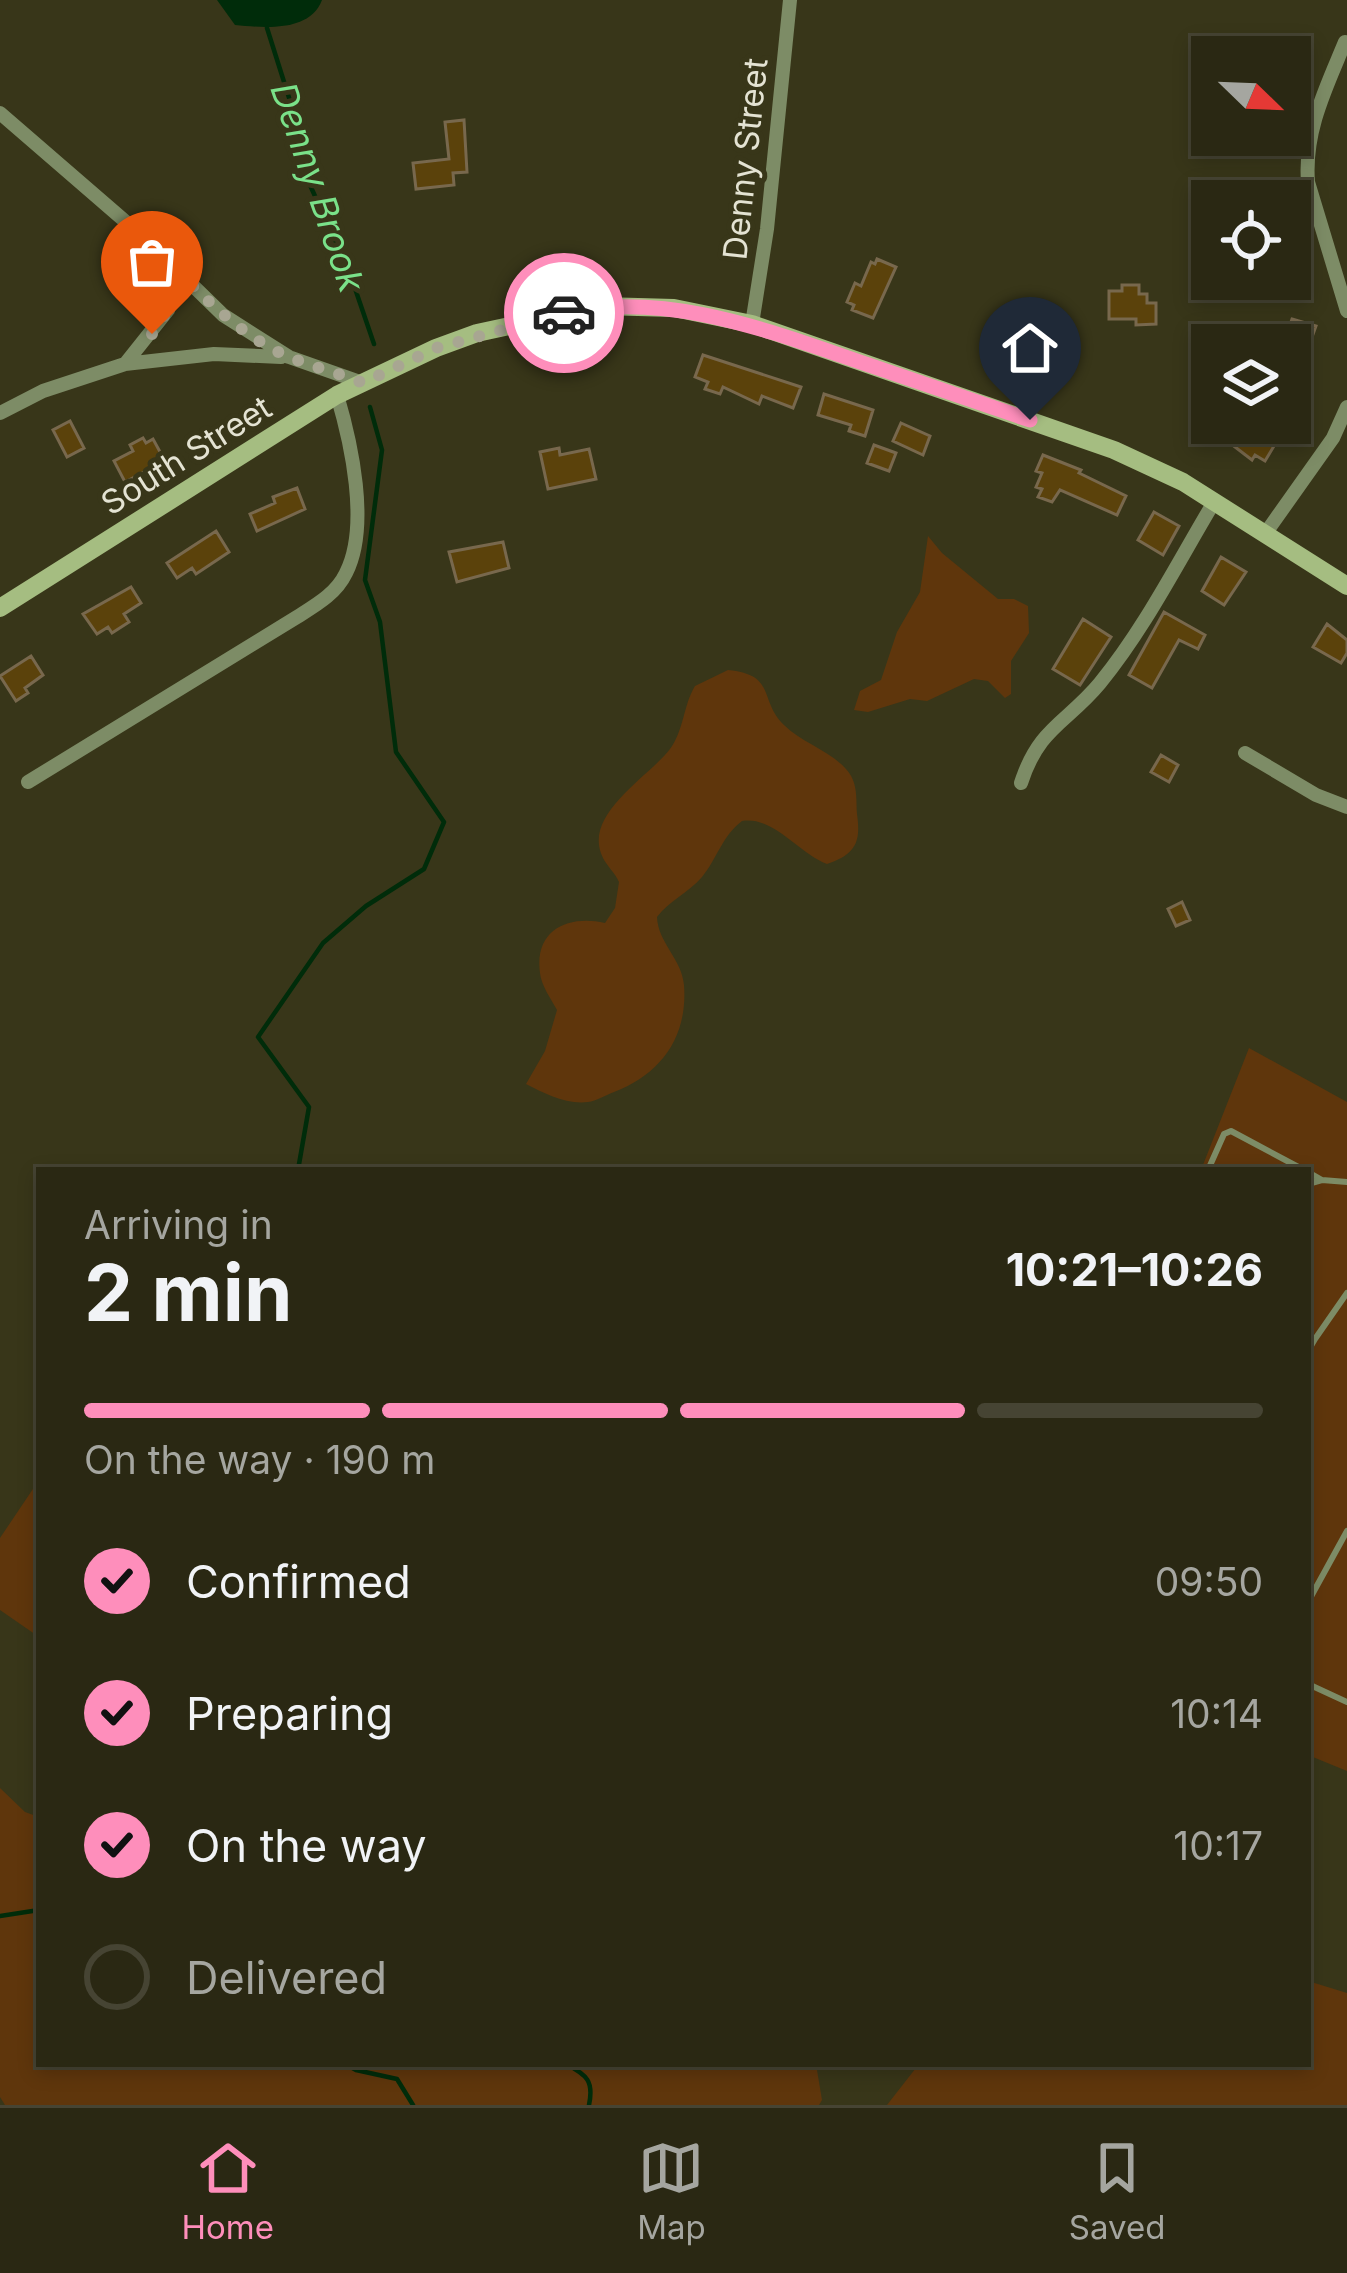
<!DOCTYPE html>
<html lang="en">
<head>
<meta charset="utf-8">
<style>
	body { margin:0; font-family:Inter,sans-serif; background:#32301c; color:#f1f3f6; height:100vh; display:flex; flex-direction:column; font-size:45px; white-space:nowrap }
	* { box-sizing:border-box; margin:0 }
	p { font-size:39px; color:#a5a6a0 }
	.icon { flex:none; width:66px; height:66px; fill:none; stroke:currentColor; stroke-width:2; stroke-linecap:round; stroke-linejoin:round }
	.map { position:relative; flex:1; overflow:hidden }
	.sheet { position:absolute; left:36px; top:1167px; width:1275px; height:900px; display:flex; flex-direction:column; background:#2a2813; border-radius:0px; box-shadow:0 6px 18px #0003,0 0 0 3px #464433 }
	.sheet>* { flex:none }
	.needle { width:78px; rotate:113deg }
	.buttons { position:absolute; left:1191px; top:36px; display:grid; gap:24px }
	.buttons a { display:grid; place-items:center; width:120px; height:120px; border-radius:0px; background:#2a2813; box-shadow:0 6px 18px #0003,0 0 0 3px #464433; font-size:60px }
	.pin { position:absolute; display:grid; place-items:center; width:102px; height:102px; color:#fff; margin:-123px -51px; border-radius:50% 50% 50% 0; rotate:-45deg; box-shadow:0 0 12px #0007 }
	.pin .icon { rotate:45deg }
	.courier { position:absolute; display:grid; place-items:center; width:120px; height:120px; margin:-60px; border:9px solid #fe8ebb; border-radius:50%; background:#fff; color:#222; box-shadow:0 3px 15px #0007 }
	.head em { font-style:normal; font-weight:700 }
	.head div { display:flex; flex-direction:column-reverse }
	.head { display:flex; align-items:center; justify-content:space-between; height:204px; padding:0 48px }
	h1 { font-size:78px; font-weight:700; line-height:90px }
	.bar { display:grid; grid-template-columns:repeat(4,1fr); gap:18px 12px; align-content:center; height:144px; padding:0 48px }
	.bar i { height:15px; border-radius:9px; background:#464433 }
	.bar .on { background:#fe8ebb }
	.bar p { grid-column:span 4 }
	ol { padding:0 48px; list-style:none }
	li { display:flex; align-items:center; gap:36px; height:132px }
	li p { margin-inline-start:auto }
	li .icon { padding:12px; border-radius:50%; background:#fe8ebb; color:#111; stroke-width:4 }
	li:last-child { color:#a5a6a0 }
	li i { width:66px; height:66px; border:6px solid #464433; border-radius:50% }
	.tabs { display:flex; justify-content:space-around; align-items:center; height:168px; border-top:3px solid #464433; background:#2a2813; font-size:33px; color:#a5a6a0 }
	.tabs a { display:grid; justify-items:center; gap:6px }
	.tabs .on { color:#fe8ebb }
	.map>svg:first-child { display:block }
</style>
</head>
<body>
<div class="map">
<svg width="1347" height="2105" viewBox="0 0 1347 2105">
	<rect width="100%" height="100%" fill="#383619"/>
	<!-- green -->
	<path fill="#5f360c" d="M928 536 942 553 998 599H1014L1028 606 1029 633 1011 661V694L1005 698 988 681 974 679 927 701 910 699 868 712 854 710 860 691 881 680 897 632 920 592Z
		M728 670C777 675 758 699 784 725 802 743 829 750 846 769 858 782 856 797 857 814 861 842 856 854 827 864 798 853 774 816 742 821 722 836 717 859 702 877 688 893 669 901 657 917 658 943 682 959 684 985 688 1037 661 1074 614 1092 606 1095 596 1101 588 1102 567 1105 543 1093 526 1084L545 1051 557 1010C551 999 541 985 540 973 534 929 569 915 605 923L615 908 619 882C615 873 607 866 603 858 581 815 650 776 670 749 684 730 683 706 695 686Z
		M1249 1048 1347 1102V1771L1308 1755V1170H1201Z
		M39 1480V1637L0 1610V1538Z
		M0 1788 25 1812 39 1817V2064H816L822 2100 819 2105H5L0 2097Z
		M1308 1981 1347 1993V2105H887L919 2064H1308Z"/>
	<!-- water -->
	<path fill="#002c0a" d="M217 0H322C310 32 265 28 235 25Z"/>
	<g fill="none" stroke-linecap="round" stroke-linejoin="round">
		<!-- stream -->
		<path stroke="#002c0a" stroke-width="4.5" d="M267 28 297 123 309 183 348 268 374 344
			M298 1170 309 1107 258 1037 323 943 366 906 424 869 444 822 396 752 380 622 365 580 382 450 370 407
			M0 1916 39 1910
			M345 2064 356 2070 397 2079 413 2105
			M566 2064C587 2075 594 2081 589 2105"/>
	</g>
	<!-- building -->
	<path fill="#5b420b" stroke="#78684d" stroke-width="3" d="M464 120 467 172 453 173 454 185 416 189 413 163 449 159 445 122Z
		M877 259 896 267 873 318 852 310 854 305 847 302 855 283 861 286 871 262 875 264Z
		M1122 285H1139V294H1147V303H1156V324L1136 325V319H1109V291H1122Z
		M1292 319 1316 326 1293 390H1290V345H1283Z
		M703 355 801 387 793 408 762 396 759 404 723 387 720 394 705 389 708 382 695 377Z
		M824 394 873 410 865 436 849 431 851 425 818 415Z
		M70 421 84 448 67 457 53 430Z
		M901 423 930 436 923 455 893 441Z
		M1207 423H1249L1277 441 1265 461 1255 455 1252 460 1226 440 1229 437Z
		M143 438 146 443 153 439 165 461 125 482 114 461 133 451 130 445Z
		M874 445 896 453 889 471 867 463Z
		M559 448 560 455 589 449 596 479 548 489 540 452Z
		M1043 455 1081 470 1079 473 1126 496 1117 515 1060 490 1052 502 1038 497 1042 489 1036 487 1042 473 1036 471Z
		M297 488 305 509 257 531 250 514 275 503 273 497Z
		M1154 512 1179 526 1163 555 1138 540Z
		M216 531 229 552 196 574 192 568 177 578 167 563Z
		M503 542 509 568 457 582 449 552Z
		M1221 557 1246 572 1224 605 1202 591Z
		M131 587 141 603 124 614 129 622 112 633 108 627 97 634 83 614Z
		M1164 612 1205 635 1198 649 1179 640 1152 688 1129 675Z
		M1083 619 1111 637 1080 685 1053 669Z
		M1327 624 1347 640V653L1341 663 1313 647Z
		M31 656 43 675 25 688 28 693 16 701 0 676Z
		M1161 755 1178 765 1169 782 1151 772Z
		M1182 902 1190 920 1176 926 1168 909Z"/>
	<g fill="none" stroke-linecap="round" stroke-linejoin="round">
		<!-- service -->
		<path stroke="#7d8c66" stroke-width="6" d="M1208 1170 1224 1134 1231 1131 1304 1170
			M1308 1172 1322 1180 1347 1182
			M1308 1184 1322 1180
			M1308 1336 1315 1339 1308 1351
			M1315 1339 1347 1293
			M1308 1602 1347 1531
			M1308 1684 1347 1702"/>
		<!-- minor -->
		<path stroke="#7d8c66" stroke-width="14" d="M1345 42C1326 88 1304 131 1308 182L1347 311
			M0 113 141 235 223 315 289 357 363 383
			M752 324 767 229 790 0
			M125 364 214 354 281 357
			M0 413 43 391 125 364 168 310 180 273
			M1265 534 1333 438 1347 407
			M1245 753 1316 795 1347 807
			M28 782 297 617C316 605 336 594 346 573 370 526 351 442 337 395
			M1021 783C1039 727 1067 723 1100 683 1145 628 1178 562 1214 502"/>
		<!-- secondary -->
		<path stroke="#a5bd81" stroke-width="18" d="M0 608 337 395 436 348 477 333 602 306 674 308 752 324 1114 450 1183 482 1347 586"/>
	</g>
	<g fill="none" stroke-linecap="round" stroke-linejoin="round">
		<!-- done -->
		<path stroke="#a8a692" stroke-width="12" stroke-dasharray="0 21.6" d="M152 334 168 310 180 273C213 306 247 340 292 358 315 368 339 373 363 383L436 348 564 313"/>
		<!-- route -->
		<path stroke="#fe8ebb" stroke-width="15" d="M564 313C668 291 766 330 863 363 919 382 975 401 1030 420"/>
	</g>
	<g text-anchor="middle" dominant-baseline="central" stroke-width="10" stroke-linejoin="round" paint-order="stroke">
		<!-- street labels -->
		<g font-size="33" fill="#e4e3d3" stroke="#383619">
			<text transform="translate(745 159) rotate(-84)">Denny Street</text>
			<text transform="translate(186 455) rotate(-32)">South Street</text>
		</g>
		<!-- water labels -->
		<g font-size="36" font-style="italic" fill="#7ae189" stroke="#383619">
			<text transform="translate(318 187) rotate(71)">Denny Brook</text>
		</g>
	</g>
</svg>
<div class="buttons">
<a><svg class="needle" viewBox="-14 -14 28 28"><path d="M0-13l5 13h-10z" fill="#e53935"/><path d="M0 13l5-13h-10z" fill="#a5a6a0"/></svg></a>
<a><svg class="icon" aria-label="locate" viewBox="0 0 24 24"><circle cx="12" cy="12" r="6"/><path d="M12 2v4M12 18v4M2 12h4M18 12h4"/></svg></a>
<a><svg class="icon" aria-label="layers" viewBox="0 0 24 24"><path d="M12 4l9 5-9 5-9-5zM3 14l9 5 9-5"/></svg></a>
</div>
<div class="pin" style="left:152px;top:334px;background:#ea580c"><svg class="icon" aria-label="bag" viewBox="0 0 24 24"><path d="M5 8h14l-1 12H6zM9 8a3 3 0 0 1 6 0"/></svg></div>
<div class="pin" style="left:1030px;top:420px;background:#1f2937"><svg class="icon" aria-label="home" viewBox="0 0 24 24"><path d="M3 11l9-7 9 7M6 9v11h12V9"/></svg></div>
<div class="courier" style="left:564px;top:313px"><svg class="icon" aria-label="car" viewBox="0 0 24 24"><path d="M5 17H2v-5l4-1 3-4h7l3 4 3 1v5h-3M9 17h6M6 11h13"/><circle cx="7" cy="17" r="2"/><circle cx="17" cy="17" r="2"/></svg></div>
<section class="sheet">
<div class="head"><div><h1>2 min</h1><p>Arriving in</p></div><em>10:21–10:26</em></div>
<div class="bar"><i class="on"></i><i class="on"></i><i class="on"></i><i></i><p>On the way · 190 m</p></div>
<ol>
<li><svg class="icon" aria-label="check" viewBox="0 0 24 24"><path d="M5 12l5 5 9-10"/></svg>Confirmed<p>09:50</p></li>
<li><svg class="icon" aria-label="check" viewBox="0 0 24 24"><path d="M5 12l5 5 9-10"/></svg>Preparing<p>10:14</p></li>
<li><svg class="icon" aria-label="check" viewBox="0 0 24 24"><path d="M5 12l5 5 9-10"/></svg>On the way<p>10:17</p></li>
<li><i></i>Delivered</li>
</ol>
</section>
</div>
<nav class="tabs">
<a class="on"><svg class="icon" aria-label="home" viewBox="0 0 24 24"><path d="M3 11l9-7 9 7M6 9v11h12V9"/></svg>Home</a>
<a><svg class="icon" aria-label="map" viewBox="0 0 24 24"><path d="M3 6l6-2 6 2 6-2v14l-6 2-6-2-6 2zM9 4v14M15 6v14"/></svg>Map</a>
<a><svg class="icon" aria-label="saved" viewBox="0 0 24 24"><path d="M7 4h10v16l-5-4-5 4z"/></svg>Saved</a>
</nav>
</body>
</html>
